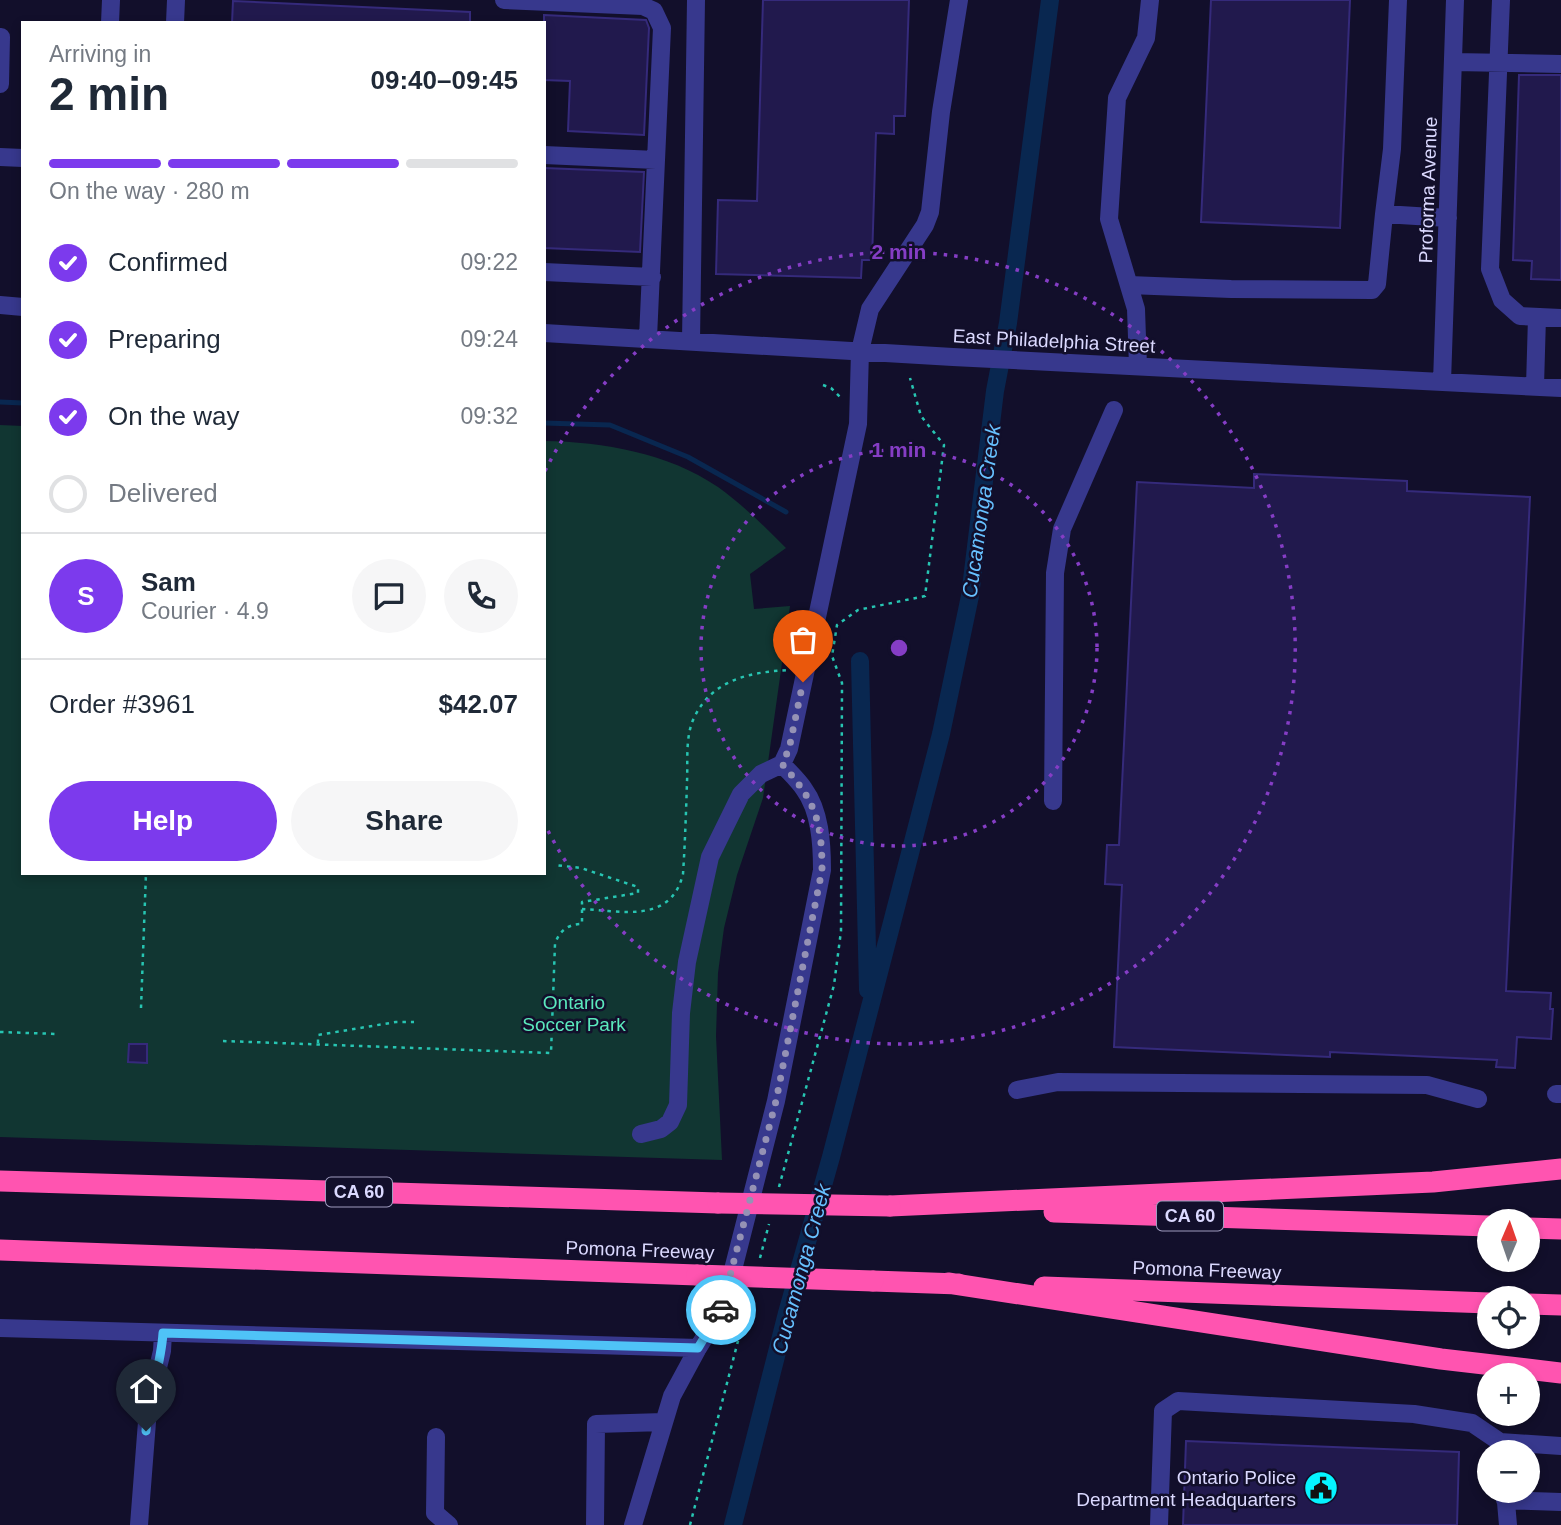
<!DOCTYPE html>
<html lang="en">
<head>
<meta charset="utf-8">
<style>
	body { margin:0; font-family:Helvetica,sans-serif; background:#f6f6f7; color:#1f2937; height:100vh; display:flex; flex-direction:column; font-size:26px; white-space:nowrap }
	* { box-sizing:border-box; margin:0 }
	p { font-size:23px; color:#747a83 }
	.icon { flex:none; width:38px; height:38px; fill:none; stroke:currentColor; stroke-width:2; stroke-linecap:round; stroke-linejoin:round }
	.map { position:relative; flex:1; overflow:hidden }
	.details { position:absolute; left:21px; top:21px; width:525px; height:854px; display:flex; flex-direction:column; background:#fff; border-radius:0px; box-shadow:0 4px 10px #0003 }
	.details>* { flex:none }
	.needle { width:46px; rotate:2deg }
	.controls { position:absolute; left:1477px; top:1209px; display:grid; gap:14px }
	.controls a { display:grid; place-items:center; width:63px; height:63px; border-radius:50%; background:#fff; box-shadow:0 4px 10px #0003; font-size:35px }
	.pin { position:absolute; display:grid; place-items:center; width:60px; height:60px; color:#fff; margin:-72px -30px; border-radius:50% 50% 50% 0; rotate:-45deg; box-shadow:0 0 7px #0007 }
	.pin .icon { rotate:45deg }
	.courier { position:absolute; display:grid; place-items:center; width:70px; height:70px; margin:-35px; border:5px solid #4fc3f7; border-radius:50%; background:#fff; color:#222; box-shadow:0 2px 9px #0007 }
	.headline em { font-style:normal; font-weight:800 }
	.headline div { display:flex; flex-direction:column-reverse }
	.headline { display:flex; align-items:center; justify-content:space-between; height:119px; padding:0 28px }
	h1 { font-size:46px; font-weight:800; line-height:52px }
	.bar { display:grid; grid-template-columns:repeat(4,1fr); gap:10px 7px; align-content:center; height:84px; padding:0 28px }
	.bar i { height:9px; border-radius:5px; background:#e0e1e3 }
	.bar .on { background:#7c3aed }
	.bar p { grid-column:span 4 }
	.line { display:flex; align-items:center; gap:18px; padding:0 28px; border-top:2px solid #e0e1e3 }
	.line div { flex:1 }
	.round { display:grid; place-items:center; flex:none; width:74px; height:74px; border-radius:37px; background:#f6f6f7 }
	ol { padding:0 28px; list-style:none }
	li { display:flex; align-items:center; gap:21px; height:77px }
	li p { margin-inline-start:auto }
	li .icon { padding:7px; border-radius:50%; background:#7c3aed; color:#fff; stroke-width:4 }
	li:last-child { color:#747a83 }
	li i { width:38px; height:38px; border:4px solid #e0e1e3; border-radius:50% }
	.primary-button { display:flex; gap:14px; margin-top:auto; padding:14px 28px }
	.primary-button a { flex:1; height:80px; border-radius:42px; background:#7c3aed; color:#fff; font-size:28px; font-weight:800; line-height:80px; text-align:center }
	.primary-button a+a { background:#f6f6f7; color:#1f2937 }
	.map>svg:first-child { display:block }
</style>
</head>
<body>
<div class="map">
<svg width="1561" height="1525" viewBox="0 0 1561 1525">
	<rect width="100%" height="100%" fill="#120f2b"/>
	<!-- green -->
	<path fill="#113632" d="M0 425 23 426V873H544V441C604 442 668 453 718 487 743 505 764 526 786 548L750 574 754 609 790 606 763 798 737 875 724 928 718 973 716 1036 722 1160 0 1137Z"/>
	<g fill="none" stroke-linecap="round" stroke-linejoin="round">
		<!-- stream -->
		<path stroke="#092750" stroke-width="5" d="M0 402 23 403
			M544 423 610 425 688 457 786 512"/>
		<!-- canal -->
		<path stroke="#092750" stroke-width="18" d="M860 661 868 990
			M733 1525 787 1313 831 1157 941 734 970 596 995 391 1008 323 1050 0"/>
	</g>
	<!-- building -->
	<path fill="#21194d" stroke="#352a7b" stroke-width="2" d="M763 0H909L905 116H894V134L876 133 872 260H862L861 278 716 274 718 200 757 201Z
		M1211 0H1350L1340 228 1201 222Z
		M233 1 470 12V23H232Z
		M544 15 646 20 649 28 644 135 568 131 570 81 544 80Z
		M1519 75H1561V280L1531 279 1532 261 1513 260Z
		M544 168 644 172 640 252 544 248Z
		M1254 474 1407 481V491L1530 497 1506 991 1551 993 1550 1009H1553L1551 1039 1517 1037 1515 1068 1496 1067 1497 1060 1330 1052V1057L1114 1047 1122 885 1105 884 1107 845H1119L1137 482 1254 488Z
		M129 1044H147V1063L128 1062Z
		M1186 1441 1459 1452 1457 1525H1183Z"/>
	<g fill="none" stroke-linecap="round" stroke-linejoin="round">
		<!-- path -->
		<path stroke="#27c5b2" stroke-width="2.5" stroke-dasharray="3.5 5" stroke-linecap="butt" d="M823 385 831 388 841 398
			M582 909C621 911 671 924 683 874 685 843 686 813 687 782 688 762 685 736 694 718 712 679 751 672 789 670
			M141 1008 146 873
			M0 1032 58 1034
			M223 1041 551 1053 555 944C559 931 568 924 582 924V902L638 893V887L581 868 555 865
			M318 1043V1035L396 1022H414
			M779 1187 834 985 841 931 842 683 832 656 837 625 858 610 925 596 944 445 921 416 910 378
			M760 1258 769 1224
			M690 1525 750 1295"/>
		<!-- minor -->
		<path stroke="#37388d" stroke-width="18" d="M504 0 643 6 654 11 662 28 656 160
			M1398 0 1392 149 1384 214 1448 218
			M1501 0 1490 269 1502 300 1520 316 1561 318
			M110 23 111 0
			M175 23 176 0
			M1453 62 1561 64
			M0 84 1 37
			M544 155 656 160 648 338
			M0 157 23 158
			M544 272 652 277
			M1129 285 1231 289 1372 290 1377 284 1384 214
			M0 305 23 307
			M544 333 953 357 1561 388
			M691 341 696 0
			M1138 366 1136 309 1109 219 1117 98 1146 38 1150 0
			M1442 382 1455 0
			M1535 386 1537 317
			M1053 801 1055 573 1062 529 1114 410
			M1017 1090 1058 1082 1427 1085 1478 1099
			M1556 1094H1561
			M641 1134 661 1129 670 1122 678 1105 681 1013 687 962 710 857 741 794 761 774 782 764 789 749 858 424 860 351 870 309 925 225 930 212 941 112 959 0
			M0 1328 698 1348 724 1305 776 1101 822 870C822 843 820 811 804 789 798 780 789 772 782 764
			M436 1437 435 1513 449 1525
			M1501 1452 1500 1442 1561 1446
			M1505 1491 1508 1525
			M1505 1500 1561 1502
			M139 1525 148 1409 162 1351 163 1333
			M595 1525 596 1424 664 1422
			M633 1525 672 1396 698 1348
			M1159 1525 1163 1411 1178 1401 1414 1414 1472 1423 1500 1442"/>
		<!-- highway -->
		<path stroke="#ff54b0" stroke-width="21" d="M0 1181 718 1203
			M890 1206 1433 1182 1561 1169
			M1054 1212 1489 1226
			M1528 1228 1561 1229
			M0 1250 697 1275
			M873 1281 959 1284
			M948 1283 1441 1359 1561 1373
			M1044 1287 1489 1303
			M1528 1304 1561 1305"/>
		<!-- highway-bridge -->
		<path stroke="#ff54b0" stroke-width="21" d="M718 1203 890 1206
			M697 1275 873 1281"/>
	</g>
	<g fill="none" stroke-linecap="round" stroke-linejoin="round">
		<!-- done -->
		<path stroke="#9592b5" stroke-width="7" stroke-dasharray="0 12.6" d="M721 1310 776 1101 822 870C822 820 815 801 782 764L789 749 803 682"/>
		<!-- route -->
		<path stroke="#4fc3f7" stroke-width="9" d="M146 1431C148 1398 161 1366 163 1333L698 1348 721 1310"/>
	</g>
	<!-- distance rings -->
	<g fill="none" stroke="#853dc5" stroke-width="3.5" stroke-dasharray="3.5 7">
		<circle cx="899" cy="648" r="198"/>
		<path d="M545 471A396 396 0 1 1 545 825"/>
	</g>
	<!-- icons -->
	<defs>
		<g id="civic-disc" transform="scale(1.75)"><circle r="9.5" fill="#05f4ff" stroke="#120f2b"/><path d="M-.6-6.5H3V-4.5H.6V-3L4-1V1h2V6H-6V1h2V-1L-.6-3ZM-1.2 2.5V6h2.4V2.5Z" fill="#111"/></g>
	</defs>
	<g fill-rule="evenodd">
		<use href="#civic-disc" x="1321" y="1488"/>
	</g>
	<g text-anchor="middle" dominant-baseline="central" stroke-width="5" stroke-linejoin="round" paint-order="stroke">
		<!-- shield labels -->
		<g fill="#120f2b" stroke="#9f9cbf" stroke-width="2">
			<rect x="326" y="1177.5" width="66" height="29" rx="5"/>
			<rect x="1157" y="1201.5" width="66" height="29" rx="5"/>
		</g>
		<g font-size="18" font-weight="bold" fill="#dbd9ff">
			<text x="359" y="1192">CA 60</text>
			<text x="1190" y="1216">CA 60</text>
		</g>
		<!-- street labels -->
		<g font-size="19" fill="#dbd9ff" stroke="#120f2b">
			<text transform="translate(1428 190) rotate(-88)">Proforma Avenue</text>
			<text transform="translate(1054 341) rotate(3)">East Philadelphia Street</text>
			<text transform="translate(640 1250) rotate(2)">Pomona Freeway</text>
			<text transform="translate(1207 1270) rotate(2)">Pomona Freeway</text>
		</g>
		<!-- park labels -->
		<g font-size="19" fill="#5be9bd" stroke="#120f2b">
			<text x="574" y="1002">Ontario<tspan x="574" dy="22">Soccer Park</tspan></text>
		</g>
		<!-- poi labels -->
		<g font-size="19" fill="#dbd9ff" stroke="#120f2b" text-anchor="end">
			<text x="1296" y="1477">Ontario Police<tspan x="1296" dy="22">Department Headquarters</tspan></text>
		</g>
		<!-- water labels -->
		<g font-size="21" font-style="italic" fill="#67c1ff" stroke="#120f2b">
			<text transform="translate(981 511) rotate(-82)">Cucamonga Creek</text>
			<text transform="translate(801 1269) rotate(-75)">Cucamonga Creek</text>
		</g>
	</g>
	<circle cx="899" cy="648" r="10" fill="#853dc5" stroke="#120f2b" stroke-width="3.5"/>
	<g font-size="21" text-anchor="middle" font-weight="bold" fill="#853dc5" stroke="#120f2b" stroke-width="5" stroke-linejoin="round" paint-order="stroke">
		<text x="899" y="259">2 min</text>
		<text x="899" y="457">1 min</text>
	</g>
</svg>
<div class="controls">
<a><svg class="needle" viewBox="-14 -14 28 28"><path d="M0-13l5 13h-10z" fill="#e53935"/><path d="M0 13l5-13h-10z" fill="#747a83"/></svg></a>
<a><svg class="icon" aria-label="locate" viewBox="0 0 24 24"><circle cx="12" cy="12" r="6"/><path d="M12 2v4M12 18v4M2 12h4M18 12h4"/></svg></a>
<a>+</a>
<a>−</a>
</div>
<div class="pin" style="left:803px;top:682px;background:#ea580c"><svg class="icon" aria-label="bag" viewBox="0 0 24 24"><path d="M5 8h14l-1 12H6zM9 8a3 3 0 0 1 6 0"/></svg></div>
<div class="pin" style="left:146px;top:1431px;background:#1f2937"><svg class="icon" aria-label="home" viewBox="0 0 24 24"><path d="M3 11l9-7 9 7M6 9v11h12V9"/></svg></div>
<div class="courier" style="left:721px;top:1310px"><svg class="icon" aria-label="car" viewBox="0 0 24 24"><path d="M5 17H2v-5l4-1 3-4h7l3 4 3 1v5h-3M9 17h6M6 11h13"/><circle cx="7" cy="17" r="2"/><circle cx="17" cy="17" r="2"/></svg></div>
<section class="details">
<div class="headline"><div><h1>2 min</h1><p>Arriving in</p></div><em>09:40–09:45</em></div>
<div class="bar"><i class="on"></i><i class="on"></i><i class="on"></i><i></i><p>On the way · 280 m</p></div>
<ol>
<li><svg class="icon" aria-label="check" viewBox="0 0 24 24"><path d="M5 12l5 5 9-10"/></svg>Confirmed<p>09:22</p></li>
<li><svg class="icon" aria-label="check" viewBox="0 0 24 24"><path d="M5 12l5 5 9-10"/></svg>Preparing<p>09:24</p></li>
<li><svg class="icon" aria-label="check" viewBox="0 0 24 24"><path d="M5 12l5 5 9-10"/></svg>On the way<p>09:32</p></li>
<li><i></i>Delivered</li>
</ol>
<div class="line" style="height:126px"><b class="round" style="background:#7c3aed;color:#fff">S</b><div><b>Sam</b><p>Courier · 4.9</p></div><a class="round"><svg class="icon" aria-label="chat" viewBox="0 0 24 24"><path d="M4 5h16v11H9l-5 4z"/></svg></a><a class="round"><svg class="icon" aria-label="phone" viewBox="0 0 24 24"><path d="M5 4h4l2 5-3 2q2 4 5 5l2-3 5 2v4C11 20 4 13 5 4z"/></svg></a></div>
<div class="line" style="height:91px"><div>Order #3961</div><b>$42.07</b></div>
<div class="primary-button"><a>Help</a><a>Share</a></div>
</section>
</div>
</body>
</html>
